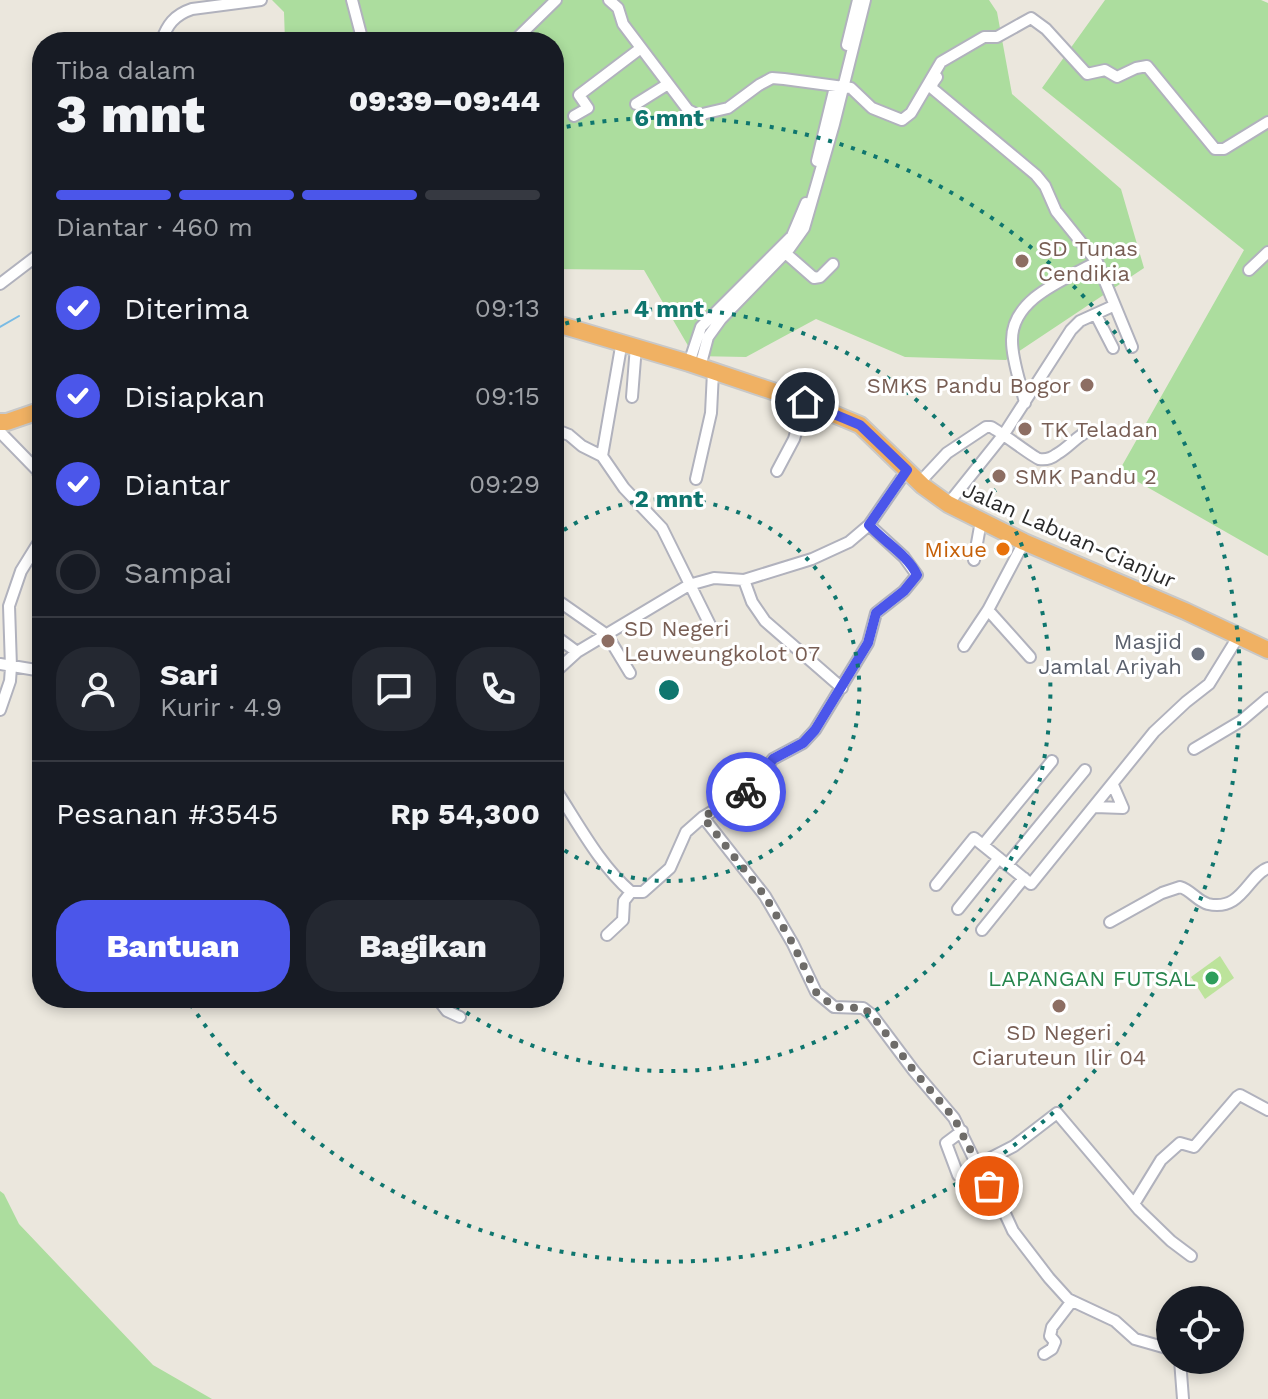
<!DOCTYPE html>
<html lang="id">
<head>
<meta charset="utf-8">
<style>
	body { margin:0; font-family:"Work Sans",sans-serif; background:#242831; color:#f1f3f6; height:100vh; display:flex; flex-direction:column; font-size:30px; white-space:nowrap }
	* { box-sizing:border-box; margin:0 }
	p { font-size:26px; color:#9ea1a6 }
	.icon { flex:none; width:44px; height:44px; fill:none; stroke:currentColor; stroke-width:2; stroke-linecap:round; stroke-linejoin:round }
	.map { position:relative; flex:1; overflow:hidden }
	.drawer { position:absolute; left:32px; top:32px; width:532px; height:976px; display:flex; flex-direction:column; background:#171b24; border-radius:32px; box-shadow:0 4px 12px #0003 }
	.drawer>* { flex:none }
	.fabs { position:absolute; left:1156px; top:1286px; display:grid; gap:16px }
	.fabs a { display:grid; place-items:center; width:88px; height:88px; border-radius:50%; background:#171b24; box-shadow:0 4px 12px #0003; font-size:40px }
	.pin { position:absolute; display:grid; place-items:center; width:68px; height:68px; color:#fff; margin:-34px; border:4px solid #fff; border-radius:50%; box-shadow:0 2px 8px #0007 }
	.courier { position:absolute; display:grid; place-items:center; width:80px; height:80px; margin:-40px; border:6px solid #4b56ea; border-radius:50%; background:#fff; color:#222; box-shadow:0 2px 10px #0007 }
	.summary em { font-style:normal; font-weight:800 }
	.summary div { display:flex; flex-direction:column-reverse }
	.summary { display:flex; align-items:center; justify-content:space-between; height:136px; padding:0 24px }
	h1 { font-size:52px; font-weight:800; line-height:60px }
	.bar { display:grid; grid-template-columns:repeat(4,1fr); gap:12px 8px; align-content:center; height:96px; padding:0 24px }
	.bar i { height:10px; border-radius:6px; background:#363941 }
	.bar .selected { background:#4b56ea }
	.bar p { grid-column:span 4 }
	.line { display:flex; align-items:center; gap:20px; padding:0 24px; border-top:2px solid #363941 }
	.line div { flex:1 }
	.round { display:grid; place-items:center; flex:none; width:84px; height:84px; border-radius:32px; background:#242831 }
	ol { padding:0 24px; list-style:none }
	li { display:flex; align-items:center; gap:24px; height:88px }
	li p { margin-inline-start:auto }
	li .icon { padding:8px; border-radius:50%; background:#4b56ea; color:#fff; stroke-width:4 }
	li:last-child { color:#9ea1a6 }
	li i { width:44px; height:44px; border:4px solid #363941; border-radius:50% }
	.cta { display:flex; gap:16px; margin-top:auto; padding:16px 24px }
	.cta a { flex:1; height:92px; border-radius:32px; background:#4b56ea; color:#fff; font-size:32px; font-weight:800; line-height:92px; text-align:center }
	.cta a+a { background:#242831; color:#f1f3f6 }
	.map>svg:first-child { display:block }
</style>
</head>
<body>
<div class="map">
<svg width="1268" height="1399" viewBox="0 0 1268 1399">
	<rect width="100%" height="100%" fill="#ebe7dd"/>
	<!-- green -->
	<path fill="#acdd9e" d="M272 0H989L997 12 1012 94 1121 189 1144 268 1006 360 905 357 816 319 746 357 694 356 644 270 554 269V42H285L284 12Z
		M1105 0H1261L1268 3V556L1119 471 1244 250 1042 88Z
		M0 1191 4 1194 19 1224 153 1365 212 1399H0Z"/>
	<!-- pitch -->
	<path fill="#bce39b" d="M1220 956 1234 978 1205 999 1191 977Z"/>
	<g fill="none" stroke-linecap="round" stroke-linejoin="round">
		<!-- stream -->
		<path stroke="#79bbe4" stroke-width="2" d="M0 327 19 316"/>
		<!-- minor casing -->
		<g stroke="#b1b2bd" stroke-width="14">
			<path id="minor" d="M352 0 363 42
				M609 0 618 8 623 24 688 110 698 115 728 108 759 85 772 78 784 79 851 88 872 108 902 120 911 113 941 62 984 37H997L1031 18 1046 29 1087 74 1105 70 1117 77 1136 68 1147 66 1215 149H1224L1268 122
				M161 42C167 25 174 15 192 9L261 0
				M513 42 556 0
				M847 45 858 0
				M937 77 932 84 933 89 1036 175 1045 186 1056 211 1097 262 1132 347
				M636 104 668 84
				M574 116 588 108 579 95 641 48
				M817 161 835 87
				M782 250 814 278 820 277 833 264
				M1249 270 1268 252
				M0 284 42 252
				M1096 315 1113 348
				M554 357 557 323
				M689 363 701 327 792 236 806 203
				M700 367 708 337 721 319 789 249 804 228 834 124 865 0
				M632 397 636 346
				M1025 403C1021 384 1012 361 1012 341 1011 298 1066 279 1097 262
				M554 429 569 435 582 446 602 456 624 488 662 528 713 631
				M0 432 37 470 42 483
				M602 456 622 341
				M777 471 794 439 805 402
				M696 479 711 413 713 372
				M920 482 947 453 986 427H991C1001 432 1033 457 1039 459 1045 460 1052 458 1057 454 1069 447 1076 437 1088 431
				M948 504 1004 434 1071 330 1080 321 1113 306
				M974 560 981 521
				M744 580 752 602 765 621 842 688
				M554 598 607 635 630 673
				M988 610 1030 657
				M554 635 577 652
				M964 646 988 610 1024 542
				M0 664 42 671
				M554 673 577 652 689 585 714 578 744 580 812 559 849 542 869 525 907 470
				M0 710 10 681 11 667 9 606 21 571 42 537
				M1194 749 1241 721 1268 698
				M554 787C578 823 598 863 631 892H643L670 868 686 832 703 817 751 788 773 759 803 743 815 730 868 643 876 613 904 591 917 575 904 557 869 525
				M1095 807 1123 808 1113 785
				M703 817 765 896 793 944 816 992 834 1007 863 1008 872 1015 914 1071 954 1118 977 1165 1014 1146 1057 1113 1139 1210 1171 1241 1191 1256
				M983 845 1052 761
				M1007 865 1085 770
				M936 885 974 838 1031 884 1154 732 1186 702 1209 684 1238 637
				M958 909 999 858
				M1110 922 1162 893 1180 887C1191 890 1197 901 1208 904 1242 912 1248 875 1268 868
				M982 930 1024 878
				M607 935 623 920 624 901 631 892
				M437 998 447 1011 460 1017
				M962 1131 946 1143 958 1175 963 1176 977 1165 1002 1207 1013 1231 1049 1278 1068 1299 1115 1321 1135 1339 1170 1349
				M1134 1204 1161 1160 1180 1143 1194 1147 1237 1097 1240 1095 1268 1110
				M1044 1354 1052 1349 1055 1342 1050 1336 1052 1327 1072 1301
				M1180 1360 1183 1399"/>
		</g>
		<!-- highway casing -->
		<g stroke="#c8c8c8" stroke-width="20">
			<path id="highway" d="M554 323 689 363 805 402 860 425 923 486 948 504 1024 542 1185 611 1268 650
				M0 422H7L42 410"/>
		</g>
		<!-- minor -->
		<use href="#minor" stroke="#fff" stroke-width="10"/>
		<!-- highway -->
		<use href="#highway" stroke="#f0b163" stroke-width="16"/>
	</g>
	<g fill="none" stroke-linecap="round" stroke-linejoin="round">
		<!-- done -->
		<path stroke="#6e6c69" stroke-width="8" stroke-dasharray="0 14.4" d="M746 792 703 817 765 896 793 944 816 992 834 1007 863 1008 872 1015 914 1071 954 1118 989 1186"/>
		<!-- route -->
		<path stroke="#4b56ea" stroke-width="10" d="M746 792 760 778 773 759 803 743 815 730 868 643 876 613 904 591 917 575C908 555 884 542 869 525L907 470 860 425 805 402"/>
	</g>
	<!-- distance rings -->
	<g fill="none" stroke="#0f766e" stroke-width="4" stroke-dasharray="4 8">
		<path d="M554 537A191 191 0 1 1 554 843"/>
		<path d="M554 327A381 381 0 1 1 445 998"/>
		<path d="M555 129A572 572 0 1 1 189 1002"/>
	</g>
	<!-- markers -->
	<g fill="#8d6e63" stroke="#fff" stroke-width="3">
		<circle cx="1022" cy="261" r="8"/>
		<circle cx="1087" cy="385" r="8"/>
		<circle cx="1025" cy="429" r="8"/>
		<circle cx="999" cy="476" r="8"/>
		<circle cx="608" cy="641" r="8"/>
		<circle cx="1059" cy="1006" r="8"/>
	</g>
	<circle fill="#e8710a" stroke="#fff" stroke-width="3" cx="1003" cy="549" r="8"/>
	<circle fill="#6b7280" stroke="#fff" stroke-width="3" cx="1198" cy="654" r="8"/>
	<circle fill="#2e9e5b" stroke="#fff" stroke-width="3" cx="1212" cy="978" r="8"/>
	<g text-anchor="middle" dominant-baseline="central" stroke-width="6" stroke-linejoin="round" paint-order="stroke">
		<!-- education labels -->
		<g font-size="22" fill="#785e54" stroke="#fff" text-anchor="start">
			<text x="1038" y="248">SD Tunas<tspan x="1038" dy="25">Cendikia</tspan></text>
			<text x="1071" y="385" text-anchor="end">SMKS Pandu Bogor</text>
			<text x="1041" y="429">TK Teladan</text>
			<text x="1015" y="476">SMK Pandu 2</text>
			<text x="624" y="628">SD Negeri<tspan x="624" dy="25">Leuweungkolot 07</tspan></text>
			<text x="1059" y="1032" text-anchor="middle">SD Negeri<tspan x="1059" dy="25">Ciaruteun Ilir 04</tspan></text>
		</g>
		<!-- street labels -->
		<g font-size="22" fill="#2a2a2a" stroke="#fff">
			<text transform="translate(1069 535) rotate(24)">Jalan Labuan-Cianjur</text>
		</g>
		<!-- food labels -->
		<g font-size="22" fill="#c56008" stroke="#fff" text-anchor="end">
			<text x="987" y="549">Mixue</text>
		</g>
		<!-- worship labels -->
		<g font-size="22" fill="#5b616d" stroke="#fff" text-anchor="end">
			<text x="1182" y="641">Masjid<tspan x="1182" dy="25">Jamlal Ariyah</tspan></text>
		</g>
		<!-- leisure labels -->
		<g font-size="22" fill="#27864d" stroke="#fff" text-anchor="end">
			<text x="1196" y="978">LAPANGAN FUTSAL</text>
		</g>
	</g>
	<circle cx="669" cy="690" r="12" fill="#0f766e" stroke="#fff" stroke-width="4"/>
	<g font-size="24" text-anchor="middle" font-weight="bold" fill="#0f766e" stroke="#fff" stroke-width="6" stroke-linejoin="round" paint-order="stroke">
		<text x="669" y="126">6 mnt</text>
		<text x="669" y="317">4 mnt</text>
		<text x="669" y="507">2 mnt</text>
	</g>
</svg>
<div class="fabs">
<a><svg class="icon" aria-label="locate" viewBox="0 0 24 24"><circle cx="12" cy="12" r="6"/><path d="M12 2v4M12 18v4M2 12h4M18 12h4"/></svg></a>
</div>
<div class="pin" style="left:989px;top:1186px;background:#ea580c"><svg class="icon" aria-label="bag" viewBox="0 0 24 24"><path d="M5 8h14l-1 12H6zM9 8a3 3 0 0 1 6 0"/></svg></div>
<div class="pin" style="left:805px;top:402px;background:#1f2937"><svg class="icon" aria-label="home" viewBox="0 0 24 24"><path d="M3 11l9-7 9 7M6 9v11h12V9"/></svg></div>
<div class="courier" style="left:746px;top:792px"><svg class="icon" aria-label="bike" viewBox="0 0 24 24"><circle cx="6" cy="16" r="4"/><circle cx="18" cy="16" r="4"/><path d="M6 16l4-8h5l3 8M10 8l3 8H6M13 5h3"/></svg></div>
<section class="drawer">
<div class="summary"><div><h1>3 mnt</h1><p>Tiba dalam</p></div><em>09:39–09:44</em></div>
<div class="bar"><i class="selected"></i><i class="selected"></i><i class="selected"></i><i></i><p>Diantar · 460 m</p></div>
<ol>
<li><svg class="icon" aria-label="check" viewBox="0 0 24 24"><path d="M5 12l5 5 9-10"/></svg>Diterima<p>09:13</p></li>
<li><svg class="icon" aria-label="check" viewBox="0 0 24 24"><path d="M5 12l5 5 9-10"/></svg>Disiapkan<p>09:15</p></li>
<li><svg class="icon" aria-label="check" viewBox="0 0 24 24"><path d="M5 12l5 5 9-10"/></svg>Diantar<p>09:29</p></li>
<li><i></i>Sampai</li>
</ol>
<div class="line" style="height:144px"><a class="round"><svg class="icon" aria-label="person" viewBox="0 0 24 24"><circle cx="12" cy="8" r="4"/><path d="M4 21q1-7 8-7t8 7"/></svg></a><div><b>Sari</b><p>Kurir · 4.9</p></div><a class="round"><svg class="icon" aria-label="chat" viewBox="0 0 24 24"><path d="M4 5h16v11H9l-5 4z"/></svg></a><a class="round"><svg class="icon" aria-label="phone" viewBox="0 0 24 24"><path d="M5 4h4l2 5-3 2q2 4 5 5l2-3 5 2v4C11 20 4 13 5 4z"/></svg></a></div>
<div class="line" style="height:104px"><div>Pesanan #3545</div><b>Rp 54,300</b></div>
<div class="cta"><a>Bantuan</a><a>Bagikan</a></div>
</section>
</div>
</body>
</html>
